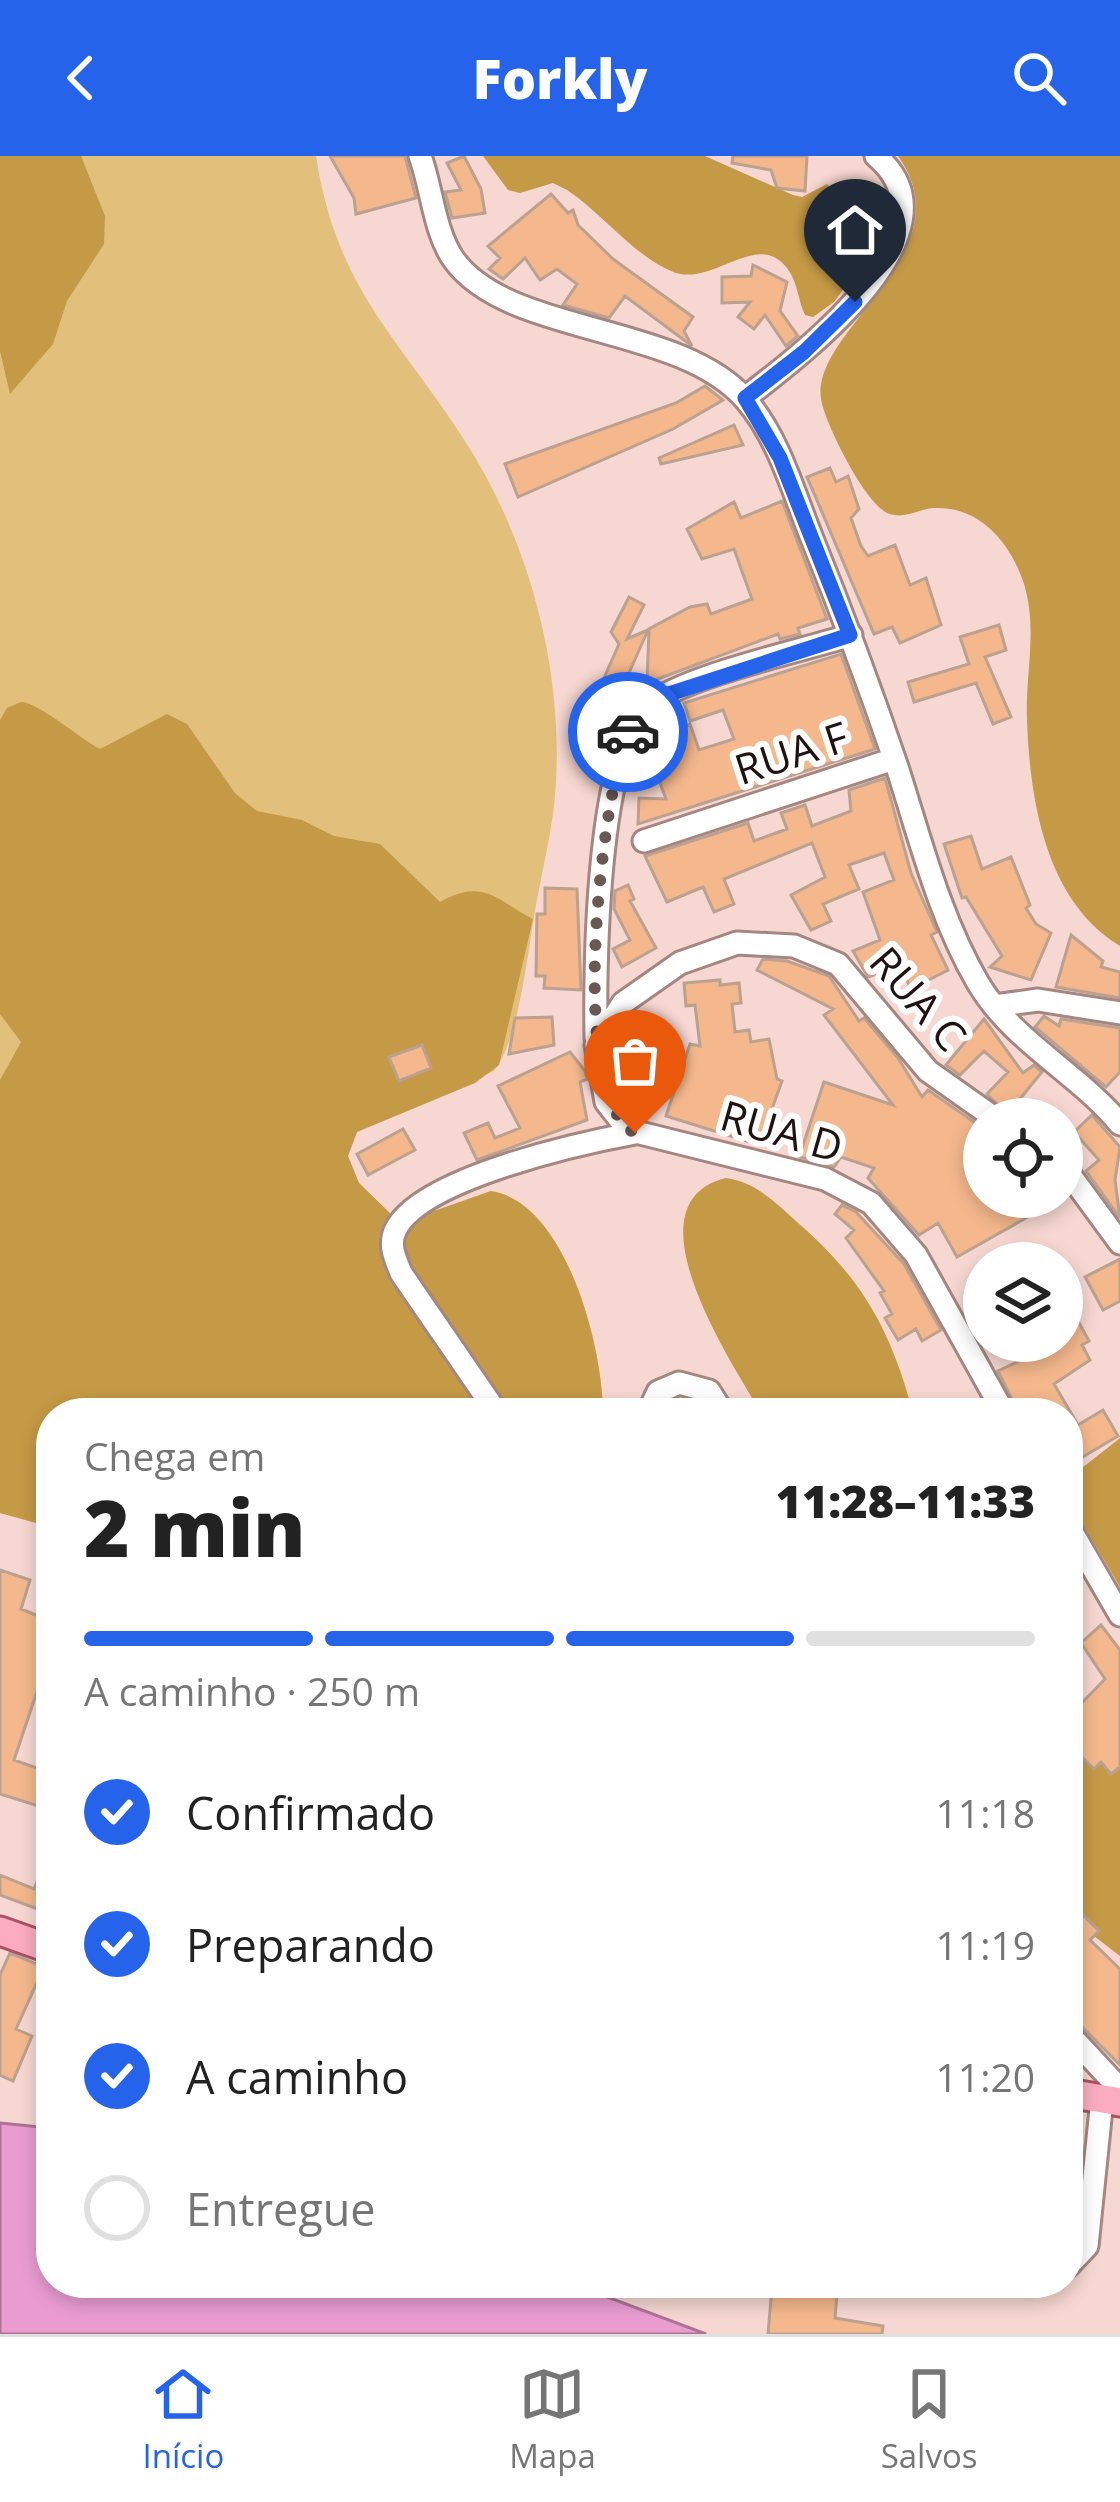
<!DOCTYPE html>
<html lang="pt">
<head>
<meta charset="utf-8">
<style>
	body { margin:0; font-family:"Open Sans",sans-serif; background:#f2f2f2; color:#222; height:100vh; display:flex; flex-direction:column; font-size:45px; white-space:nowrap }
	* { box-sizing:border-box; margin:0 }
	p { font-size:39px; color:#767676 }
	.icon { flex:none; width:66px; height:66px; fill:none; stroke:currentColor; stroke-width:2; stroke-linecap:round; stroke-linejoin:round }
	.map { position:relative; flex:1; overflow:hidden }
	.sheet { position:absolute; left:36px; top:1242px; width:1047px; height:900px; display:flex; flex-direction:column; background:#fff; border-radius:48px; box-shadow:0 6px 18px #0003 }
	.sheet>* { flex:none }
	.tools { position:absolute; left:963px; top:942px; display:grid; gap:24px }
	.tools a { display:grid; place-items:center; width:120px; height:120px; border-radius:50%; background:#fff; box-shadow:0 6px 18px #0003; font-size:60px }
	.pin { position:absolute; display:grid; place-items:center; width:102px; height:102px; color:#fff; margin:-123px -51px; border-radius:50% 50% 50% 0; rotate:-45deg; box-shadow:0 0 12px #0007 }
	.pin .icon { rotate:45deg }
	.courier { position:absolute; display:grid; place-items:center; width:120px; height:120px; margin:-60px; border:9px solid #2563eb; border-radius:50%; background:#fff; color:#222; box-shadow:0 3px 15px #0007 }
	.headline em { font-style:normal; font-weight:800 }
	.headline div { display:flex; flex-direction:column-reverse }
	.headline { display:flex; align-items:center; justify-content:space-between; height:204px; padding:0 48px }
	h1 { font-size:78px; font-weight:800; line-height:90px }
	.bar { display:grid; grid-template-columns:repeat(4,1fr); gap:18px 12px; align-content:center; height:144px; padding:0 48px }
	.bar i { height:15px; border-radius:9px; background:#e0e0e0 }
	.bar .active { background:#2563eb }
	.bar p { grid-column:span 4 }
	ol { padding:0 48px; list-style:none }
	li { display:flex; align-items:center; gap:36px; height:132px }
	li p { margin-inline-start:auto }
	li .icon { padding:12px; border-radius:50%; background:#2563eb; color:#fff; stroke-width:4 }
	li:last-child { color:#767676 }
	li i { width:66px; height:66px; border:6px solid #e0e0e0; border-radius:50% }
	header { display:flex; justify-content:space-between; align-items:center; height:156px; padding:0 48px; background:#2563eb; color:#fff; font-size:54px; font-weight:800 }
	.dock { display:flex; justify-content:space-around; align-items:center; height:168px; border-top:3px solid #e0e0e0; background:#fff; font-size:33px; color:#767676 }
	.dock a { display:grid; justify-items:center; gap:6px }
	.dock .active { color:#2563eb }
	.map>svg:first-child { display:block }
</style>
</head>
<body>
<header><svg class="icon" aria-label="back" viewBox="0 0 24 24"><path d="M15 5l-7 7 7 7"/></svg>Forkly<svg class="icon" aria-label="search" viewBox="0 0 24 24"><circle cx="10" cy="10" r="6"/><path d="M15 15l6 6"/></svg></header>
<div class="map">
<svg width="1120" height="2178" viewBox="0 0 1120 2178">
	<rect width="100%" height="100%" fill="#f7d7d1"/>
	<!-- green -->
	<path fill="#e3bf7c" d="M0 0H316C337 137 402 184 470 293 534 396 567 530 554 650 550 683 542 716 536 749 528 791 520 883 494 915L357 976 348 1000 359 1027 400 1067 491 1035C567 1047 603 1193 603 1257H51V1371L0 1357Z"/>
	<!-- forest -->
	<path fill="#c59a46" d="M0 0H81L105 60 104 88 67 145 53 188 10 238 0 195Z
		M483 0H705L793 39 802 41 827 28 859 63 869 90 864 105 834 146 813 161 805 159C798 145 798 128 789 115 759 69 712 134 671 115 632 98 602 57 567 34L553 27 520 37 508 34Z
		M898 0H1120V790C1046 745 1030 646 1027 564 1025 518 1038 474 1024 428 1011 388 981 350 934 352 918 353 907 363 890 358 867 352 825 268 821 243 811 173 968 97 898 0Z
		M21 546C40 547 79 582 100 593L167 558 187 568 235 637 257 655 302 664 334 680 380 688 440 746C483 722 495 743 533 763L499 909 475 927 357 976 348 1000 359 1027 400 1067 491 1035C567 1047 603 1193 603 1257H51V1371L0 1357V924L21 886 0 858V564L7 552Z
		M726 1022C756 1026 776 1047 797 1066 862 1122 891 1174 913 1257H761C733 1208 624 1047 726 1022Z
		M1120 1282V1431L1068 1343V1323Z
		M1068 1537 1120 1605V1800L1068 1760Z"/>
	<!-- water -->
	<path fill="#ea9cd1" stroke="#ad7397" stroke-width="3" d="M0 1967 51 1972V2127H570L706 2178H0Z"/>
	<!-- building -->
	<path fill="#f5b88d" stroke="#baa190" stroke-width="3" d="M330 0H405L416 42 356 58 354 42Z
		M464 0 481 33 485 57 452 62 445 36 461 34 447 7Z
		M733 0H807L805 35 777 32 771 14 732 7Z
		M551 38 568 57 573 54 578 69 613 103 693 161 684 175 692 190 625 140 609 162 563 149 577 128 557 113 540 124 525 102 503 123 489 113 500 102 488 90Z
		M753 109 787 126 780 155 798 180 786 190 765 159 754 173 738 161 750 146 722 147V121L751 120Z
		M705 230 723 244 673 273 518 341 505 308 676 247Z
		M734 269 743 289 661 308 659 302Z
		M830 312 836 326 848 320 859 353 851 362 861 390 868 400 895 389 910 429 926 422 941 469 900 487 892 471 874 478 807 321Z
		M782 345 827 463 798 472 800 478 780 483 778 478 647 527 649 473 690 451 707 448 711 458 752 443 734 393 702 403 687 373 734 346 741 362Z
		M629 441 644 449 627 483 648 474 613 553 625 557 617 570 596 560 599 551 592 549 619 488 611 476Z
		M999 469 1006 494 985 501 1011 561 993 568 976 527 914 546 908 526 969 508 960 481Z
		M841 498 875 593 638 668 639 642 666 643 654 611 676 602 667 577 690 568 699 594 734 583 723 554 690 565 684 547Z
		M885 622 911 717 937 776 931 779 948 814 911 833 900 810 868 821 853 795 880 784 863 736 894 724 884 697 849 709 859 733 823 748 831 765 811 774 791 739 825 721 812 687 724 723 734 748 714 756 703 731 667 746 645 700 748 667 754 685 787 673 781 657 805 649 812 670 851 655 849 634Z
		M971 680 982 713 1011 701 1030 749 1026 752 1036 768 1051 777 1031 824 990 811 1002 800 966 741 962 742 944 688Z
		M628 729 634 743 630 745 656 792 622 811 613 793 630 784 614 753 615 735Z
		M545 732 577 733 581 834 544 832 545 820H536L537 758H545Z
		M1071 779 1103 805 1101 811 1120 816V842L1056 831Z
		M763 803 787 805 829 820 859 865 864 862 898 902 922 941 928 934 984 973V988L965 1014 983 1041H1063L957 1101 938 1067 919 1079 868 1022 874 1012 841 1001 834 1011 799 1001 824 926 893 949 824 859 833 853 757 814Z
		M720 824V829L739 827 741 847 732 848 735 876 749 874 751 886 769 883 777 923 782 925 759 989 666 960 690 888 700 890 695 849 686 850 684 827Z
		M1044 860 1059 870 1061 863 1120 872V916L1106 931 1035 871Z
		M552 861 554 889 509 898 515 862Z
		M984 863 1023 917 1034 909 1042 916 1019 944 1045 963H1011L987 938 1008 916 984 895 960 919 946 909Z
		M422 889 431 912 399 925 389 901Z
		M570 896 585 915 587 923 580 926 587 964 477 1004 464 977 488 967 495 982 520 972 498 930Z
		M1092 959 1120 991 1115 1024 1120 1062 1086 1015 1099 1004 1074 976Z
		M403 973 415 994 368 1019 357 998Z
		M842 1049 856 1056 904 1108 941 1174 922 1185 916 1173 898 1184 885 1162 892 1158 880 1137 884 1135 846 1082 854 1074 835 1058Z
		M1120 1103V1145L1103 1154 1085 1121Z
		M1062 1136 1089 1185 1082 1189 1090 1204 1054 1228 1078 1269 1103 1254 1118 1280 1076 1305 1068 1292V1257H1019L998 1215 1062 1185Z
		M0 1414 30 1424 21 1453 51 1465 45 1486 51 1494 14 1604 51 1617V1654L0 1638Z
		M1101 1469 1120 1494V1611L1111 1618 1101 1606 1094 1613 1079 1598 1068 1609V1561L1105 1523 1081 1487Z
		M51 1691V1758L0 1739V1719L34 1733Z
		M1083 1759 1099 1775 1090 1784 1120 1813V1909L1068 1857V1774Z
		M10 1797 44 1811 16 1873 32 1880 13 1925 0 1919V1819Z
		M822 2127H838L835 2162 883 2170 882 2178H768L772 2131 821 2137Z"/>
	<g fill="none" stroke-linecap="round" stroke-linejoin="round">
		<!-- minor casing -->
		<g stroke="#a58781" stroke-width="27">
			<path id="minor" d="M420 0C432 32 434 76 454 104 509 180 680 167 746 244 777 280 792 331 809 375 841 454 871 534 898 614 921 686 940 762 978 827 1013 886 1077 916 1120 968
				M745 242C801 199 966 75 876 0
				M644 685 894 603
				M994 850 1038 844 1120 857
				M596 882C595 813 596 592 649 549 687 519 801 495 851 479
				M996 963 928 915 838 808 794 790 737 787 680 807 623 847 596 889 606 946 628 974 825 1023 871 1047 916 1099 1004 1257
				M1062 1008 1120 1087
				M497 1257 401 1117C395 1102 388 1088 396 1073 422 1022 581 987 635 977
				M648 1257 658 1236 679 1227 709 1235 723 1257
				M1068 1369 1120 1459
				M1068 1877 1120 1933
				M1068 2110 1087 2090 1102 1943"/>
		</g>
		<!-- major casing -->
		<g stroke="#ac5268" stroke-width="33">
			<path id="major" d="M0 1775 51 1793
				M1068 1937 1120 1946"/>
		</g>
		<!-- minor -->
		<use href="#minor" stroke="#fff" stroke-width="21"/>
		<!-- major -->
		<use href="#major" stroke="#fbacc1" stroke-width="27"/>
	</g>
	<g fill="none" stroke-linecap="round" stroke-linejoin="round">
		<!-- done -->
		<path stroke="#6a5854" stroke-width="12" stroke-dasharray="0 21.6" d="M628 576C602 641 565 941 635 977"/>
		<!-- route -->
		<path stroke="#2563eb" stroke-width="15" d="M628 576 648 550 666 539 850 479 780 302 745 242 804 196 855 146"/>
	</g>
	<g text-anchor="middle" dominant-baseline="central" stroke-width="12" stroke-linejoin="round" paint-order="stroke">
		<!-- street labels -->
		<g font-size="42" fill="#1e1311" stroke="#fff">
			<text transform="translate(791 596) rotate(-18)">RUA F</text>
			<text transform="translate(919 842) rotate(49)">RUA C</text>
			<text transform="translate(782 974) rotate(16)">RUA D</text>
		</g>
	</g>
</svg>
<div class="tools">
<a><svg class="icon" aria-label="locate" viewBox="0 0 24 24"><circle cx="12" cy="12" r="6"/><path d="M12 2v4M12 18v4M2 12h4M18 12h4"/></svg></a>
<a><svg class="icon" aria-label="layers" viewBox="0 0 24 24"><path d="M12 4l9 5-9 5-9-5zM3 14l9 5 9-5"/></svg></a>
</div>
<div class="pin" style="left:635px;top:977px;background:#ea580c"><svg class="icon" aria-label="bag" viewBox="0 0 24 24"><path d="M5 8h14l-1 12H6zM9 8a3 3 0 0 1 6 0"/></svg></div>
<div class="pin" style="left:855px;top:146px;background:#1f2937"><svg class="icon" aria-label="home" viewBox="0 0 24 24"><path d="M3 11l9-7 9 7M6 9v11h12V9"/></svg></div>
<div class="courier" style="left:628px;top:576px"><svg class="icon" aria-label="car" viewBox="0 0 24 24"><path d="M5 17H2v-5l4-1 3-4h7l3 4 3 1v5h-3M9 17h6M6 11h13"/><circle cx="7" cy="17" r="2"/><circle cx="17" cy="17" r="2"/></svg></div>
<section class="sheet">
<div class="headline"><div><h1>2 min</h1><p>Chega em</p></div><em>11:28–11:33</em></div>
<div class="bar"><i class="active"></i><i class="active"></i><i class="active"></i><i></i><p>A caminho · 250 m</p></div>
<ol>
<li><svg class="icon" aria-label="check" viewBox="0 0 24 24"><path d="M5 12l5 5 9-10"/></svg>Confirmado<p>11:18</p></li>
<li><svg class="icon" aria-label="check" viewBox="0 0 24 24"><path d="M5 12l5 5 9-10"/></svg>Preparando<p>11:19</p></li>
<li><svg class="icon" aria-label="check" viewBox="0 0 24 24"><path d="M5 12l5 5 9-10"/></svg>A caminho<p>11:20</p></li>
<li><i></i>Entregue</li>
</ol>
</section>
</div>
<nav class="dock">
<a class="active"><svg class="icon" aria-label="home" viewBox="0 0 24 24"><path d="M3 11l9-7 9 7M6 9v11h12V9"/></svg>Início</a>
<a><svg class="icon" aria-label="map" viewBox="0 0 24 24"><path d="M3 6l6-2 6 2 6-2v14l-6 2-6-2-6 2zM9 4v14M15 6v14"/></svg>Mapa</a>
<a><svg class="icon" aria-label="saved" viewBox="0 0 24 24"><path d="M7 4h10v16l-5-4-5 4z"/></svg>Salvos</a>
</nav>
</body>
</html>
